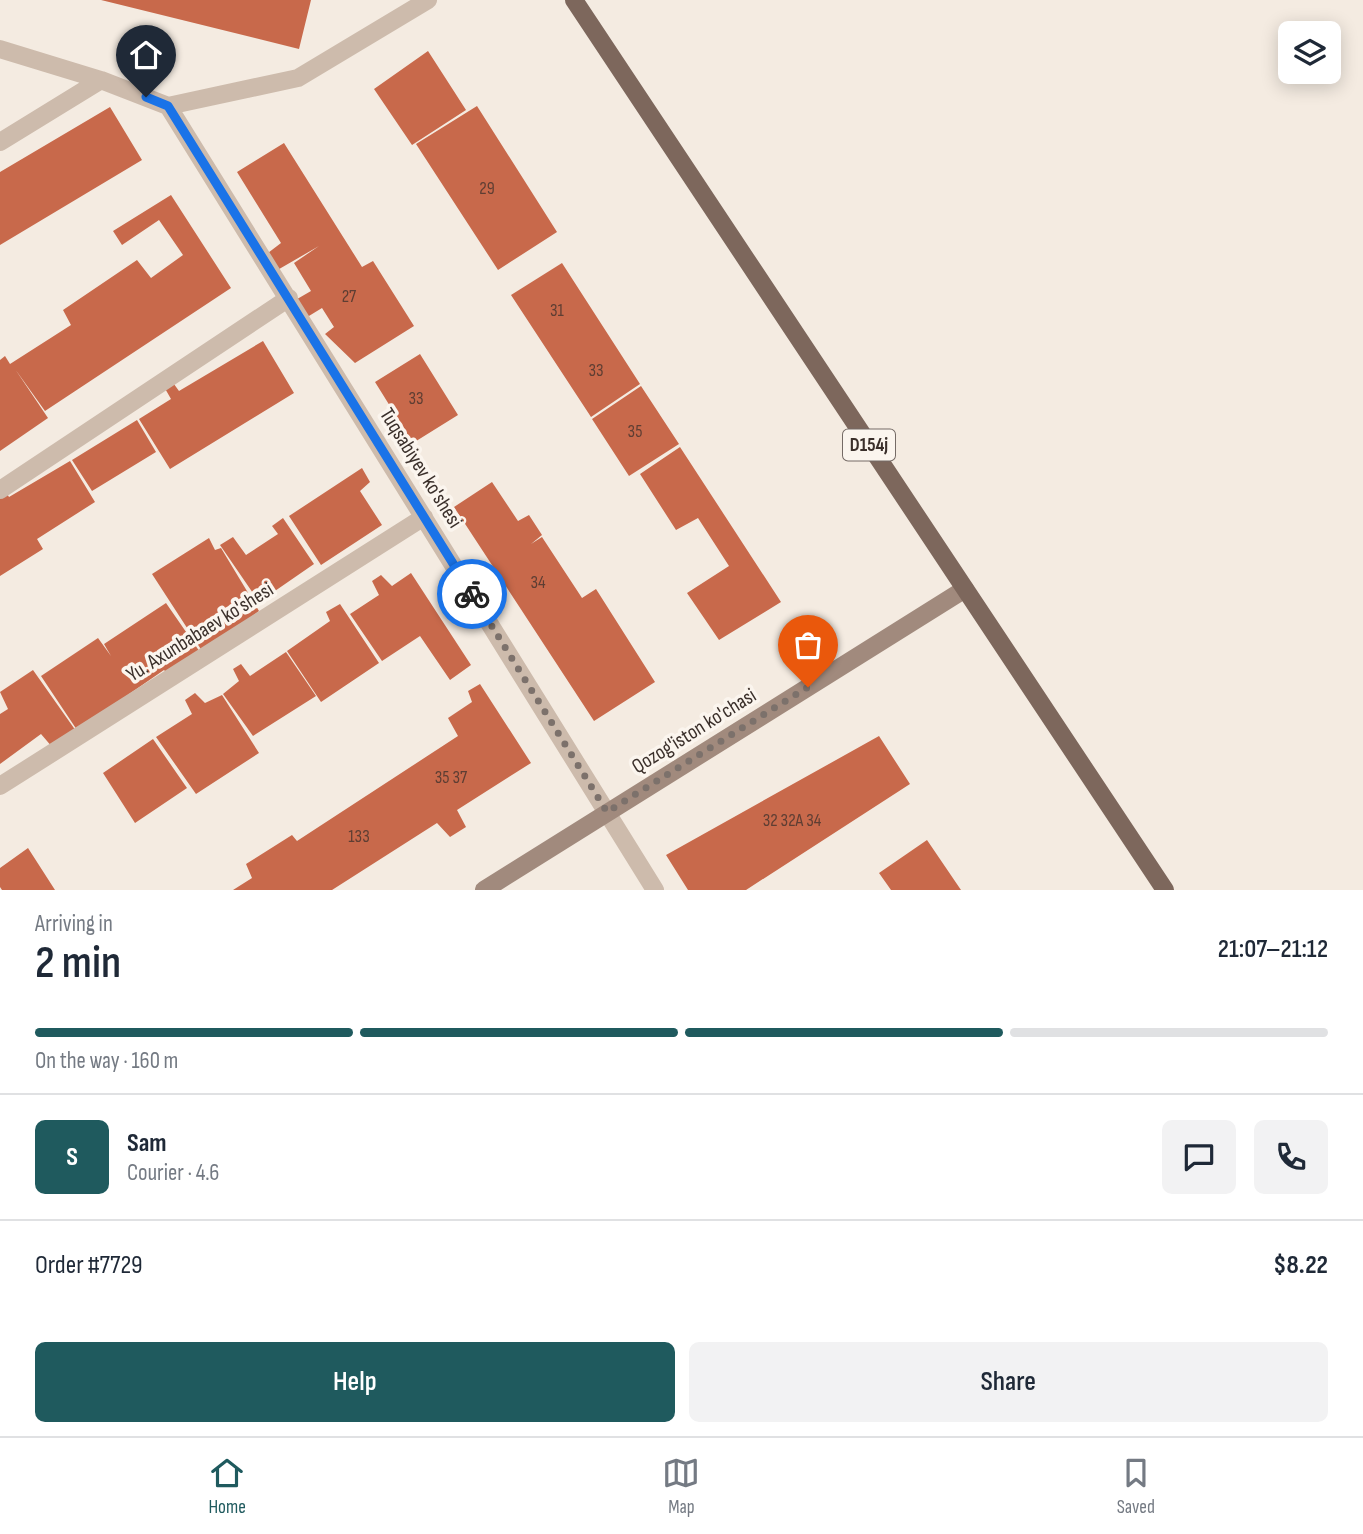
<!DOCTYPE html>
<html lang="en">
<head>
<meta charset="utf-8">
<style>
	body { margin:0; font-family:"Sofia Sans Condensed",sans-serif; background:#f2f2f3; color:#1f2937; height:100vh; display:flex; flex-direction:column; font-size:26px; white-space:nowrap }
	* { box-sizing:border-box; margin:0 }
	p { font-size:23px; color:#747a83 }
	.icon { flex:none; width:38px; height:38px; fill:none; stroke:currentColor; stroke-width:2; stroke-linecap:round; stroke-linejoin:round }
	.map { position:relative; height:890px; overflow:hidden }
	.side { display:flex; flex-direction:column; background:#fff; flex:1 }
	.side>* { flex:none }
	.fabs { position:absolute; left:1278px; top:21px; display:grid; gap:14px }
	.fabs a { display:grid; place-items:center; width:63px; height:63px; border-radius:10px; background:#fff; box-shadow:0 4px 18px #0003; font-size:35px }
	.pin { position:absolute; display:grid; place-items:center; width:60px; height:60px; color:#fff; margin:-72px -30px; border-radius:50% 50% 50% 0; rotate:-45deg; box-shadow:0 0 7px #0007 }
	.pin .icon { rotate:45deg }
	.courier { position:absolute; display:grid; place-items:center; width:70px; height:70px; margin:-35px; border:5px solid #1a73e8; border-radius:50%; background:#fff; color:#222; box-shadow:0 2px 9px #0007 }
	.headline em { font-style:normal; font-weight:600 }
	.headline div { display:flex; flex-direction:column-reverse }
	.headline { display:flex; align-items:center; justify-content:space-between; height:119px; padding:0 35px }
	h1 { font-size:46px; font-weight:600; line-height:52px }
	.bar { display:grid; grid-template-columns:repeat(4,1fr); gap:10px 7px; align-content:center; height:84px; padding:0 35px }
	.bar i { height:9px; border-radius:5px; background:#e0e1e3 }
	.bar .selected { background:#1f5a5e }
	.bar p { grid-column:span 4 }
	.line { display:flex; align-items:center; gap:18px; padding:0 35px; border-top:2px solid #e0e1e3 }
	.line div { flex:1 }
	.round { display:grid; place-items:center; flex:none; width:74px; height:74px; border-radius:10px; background:#f2f2f3 }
	.primary-button { display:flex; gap:14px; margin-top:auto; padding:14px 35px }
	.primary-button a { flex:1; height:80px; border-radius:10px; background:#1f5a5e; color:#fff; font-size:28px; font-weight:600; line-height:80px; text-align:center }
	.primary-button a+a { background:#f2f2f3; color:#1f2937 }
	.dock { display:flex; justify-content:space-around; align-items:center; height:98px; border-top:2px solid #e0e1e3; background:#fff; font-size:19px; color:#747a83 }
	.dock a { display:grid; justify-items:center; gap:4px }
	.dock .selected { color:#1f5a5e }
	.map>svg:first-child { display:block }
</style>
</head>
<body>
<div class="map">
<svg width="1363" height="890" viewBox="0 0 1363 890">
	<rect width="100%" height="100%" fill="#f4ebe1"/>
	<!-- building -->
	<path fill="#c8694b" d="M101 0H311L299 49Z
		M428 51 466 110 412 145 374 89Z
		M477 106 557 232 498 270 416 144Z
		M110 107 142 160 0 245V172Z
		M284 143 362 267 373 261 414 326 355 363 325 334 334 327 322 308 304 319 292 302 311 291 294 263 319 246 274 272 264 256 281 243 237 172Z
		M171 195 231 288 45 411 15 369 48 418 0 451V360L5 356 10 364 71 325 63 310 137 260 151 278 183 255 159 220 122 245 113 231Z
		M562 263 640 384 591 417 511 295Z
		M263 341 294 393 170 469 139 419 171 399 163 385 171 380 179 391Z
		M420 354 458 415 413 443 375 382Z
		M641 386 679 444 629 476 592 419Z
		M137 420 156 452 92 491 72 460Z
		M680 447 781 602 719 640 687 593 729 566 698 518 676 530 640 474Z
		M70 461 95 502 37 539 43 549 0 576V492L4 489 9 497Z
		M362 468 370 482 360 491 382 525 321 565 289 516Z
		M492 482 518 521 529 515 542 535 531 544 542 537 582 598 596 589 655 682 594 721 454 507Z
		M283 518 314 564 259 602 220 545 233 537 246 555 278 534 272 526Z
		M209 538 215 550 221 548 259 611 204 654 152 574Z
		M411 573 471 665 450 680 420 636 382 661 350 614 379 595 372 581 381 575 392 586Z
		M166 603 202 655 170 676 164 670 77 730 41 676 98 638 111 656 104 644Z
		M340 604 379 663 321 702 287 651 330 621 326 612Z
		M286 652 316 696 253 736 223 694 239 681 233 669 241 664 250 676Z
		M33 670 76 731 53 748 41 734 0 764V714L8 709 0 692Z
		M480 684 531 763 457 810 466 827 450 837 437 823 332 890H233L252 878 246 864 292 835 297 841 458 736 448 718 472 702 468 691Z
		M195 693 205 703 222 695 259 753 196 794 156 737 192 714 185 700Z
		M879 736 910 784 746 890H688L666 855Z
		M153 739 187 788 135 823 103 773Z
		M927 840 961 890H891L879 873Z
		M28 848 55 890H2L0 887V868Z"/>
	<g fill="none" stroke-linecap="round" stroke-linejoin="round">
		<!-- street -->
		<path stroke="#cdbbac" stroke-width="18" d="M0 49 101 80 168 106 298 78 428 0
			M168 106 655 890
			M0 142 101 80
			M0 490 289 298
			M0 786 424 517"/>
		<!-- secondary -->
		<path stroke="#a18a7d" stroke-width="18" d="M484 890 965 589"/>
		<!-- primary -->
		<path stroke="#7d675c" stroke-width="18" d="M574 0 1165 890"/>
	</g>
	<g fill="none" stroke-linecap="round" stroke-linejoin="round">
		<!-- done -->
		<path stroke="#7c716b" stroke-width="7" stroke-dasharray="0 12.6" d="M472 594 607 812 808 687"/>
		<!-- route -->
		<path stroke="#1a73e8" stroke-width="9" d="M146 97 168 106 472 594"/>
	</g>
	<g text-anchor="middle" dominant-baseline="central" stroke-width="7" stroke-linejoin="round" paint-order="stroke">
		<!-- number labels -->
		<g font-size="18" fill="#5e3e33">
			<text x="487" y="188">29</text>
			<text x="349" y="296">27</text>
			<text x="557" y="310">31</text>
			<text x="596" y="370">33</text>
			<text x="416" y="398">33</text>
			<text x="635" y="431">35</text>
			<text x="538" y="582">34</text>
			<text x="451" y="777">35 37</text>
			<text x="792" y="820">32 32A 34</text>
			<text x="359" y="836">133</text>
		</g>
		<!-- shield labels -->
		<rect fill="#fbf5ee" stroke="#756b66" stroke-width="2" x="843" y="429.5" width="52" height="31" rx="5"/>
		<g font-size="19" font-weight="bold" fill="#3b302b">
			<text x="869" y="445">D154j</text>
		</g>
		<!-- street labels -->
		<g font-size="21" fill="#3b302b" stroke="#fbf5ee">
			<text transform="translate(421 468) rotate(58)">Tuqsabiyev ko'shesi</text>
			<text transform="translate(200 632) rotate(-32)">Yu. Axunbabaev ko'shesi</text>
			<text transform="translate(694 731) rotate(-32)">Qozog'iston ko'chasi</text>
		</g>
	</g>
</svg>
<div class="fabs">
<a><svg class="icon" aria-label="layers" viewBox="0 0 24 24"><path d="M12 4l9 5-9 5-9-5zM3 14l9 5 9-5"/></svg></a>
</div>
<div class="pin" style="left:808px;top:687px;background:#ea580c"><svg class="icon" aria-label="bag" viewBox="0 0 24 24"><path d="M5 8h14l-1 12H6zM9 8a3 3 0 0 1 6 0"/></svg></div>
<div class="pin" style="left:146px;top:97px;background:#1f2937"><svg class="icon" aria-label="home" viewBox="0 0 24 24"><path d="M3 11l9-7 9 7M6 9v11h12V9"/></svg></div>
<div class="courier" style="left:472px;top:594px"><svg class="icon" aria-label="bike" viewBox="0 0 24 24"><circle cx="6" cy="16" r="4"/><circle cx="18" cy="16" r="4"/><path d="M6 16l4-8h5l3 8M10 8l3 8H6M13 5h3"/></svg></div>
</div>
<section class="side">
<div class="headline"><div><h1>2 min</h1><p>Arriving in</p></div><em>21:07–21:12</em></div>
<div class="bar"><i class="selected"></i><i class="selected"></i><i class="selected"></i><i></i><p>On the way · 160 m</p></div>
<div class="line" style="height:126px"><b class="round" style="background:#1f5a5e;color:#fff">S</b><div><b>Sam</b><p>Courier · 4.6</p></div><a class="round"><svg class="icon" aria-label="chat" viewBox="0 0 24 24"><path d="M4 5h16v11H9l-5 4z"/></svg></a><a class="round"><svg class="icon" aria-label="phone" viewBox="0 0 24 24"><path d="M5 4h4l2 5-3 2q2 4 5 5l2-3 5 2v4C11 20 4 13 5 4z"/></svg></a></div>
<div class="line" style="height:91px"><div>Order #7729</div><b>$8.22</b></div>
<div class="primary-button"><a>Help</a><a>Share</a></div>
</section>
<nav class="dock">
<a class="selected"><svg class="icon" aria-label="home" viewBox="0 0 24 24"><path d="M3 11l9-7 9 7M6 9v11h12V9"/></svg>Home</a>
<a><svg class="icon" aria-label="map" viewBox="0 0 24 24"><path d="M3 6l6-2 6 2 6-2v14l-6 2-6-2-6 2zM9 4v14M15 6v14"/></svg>Map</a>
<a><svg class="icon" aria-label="saved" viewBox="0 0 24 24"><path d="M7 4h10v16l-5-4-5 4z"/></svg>Saved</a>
</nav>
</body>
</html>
